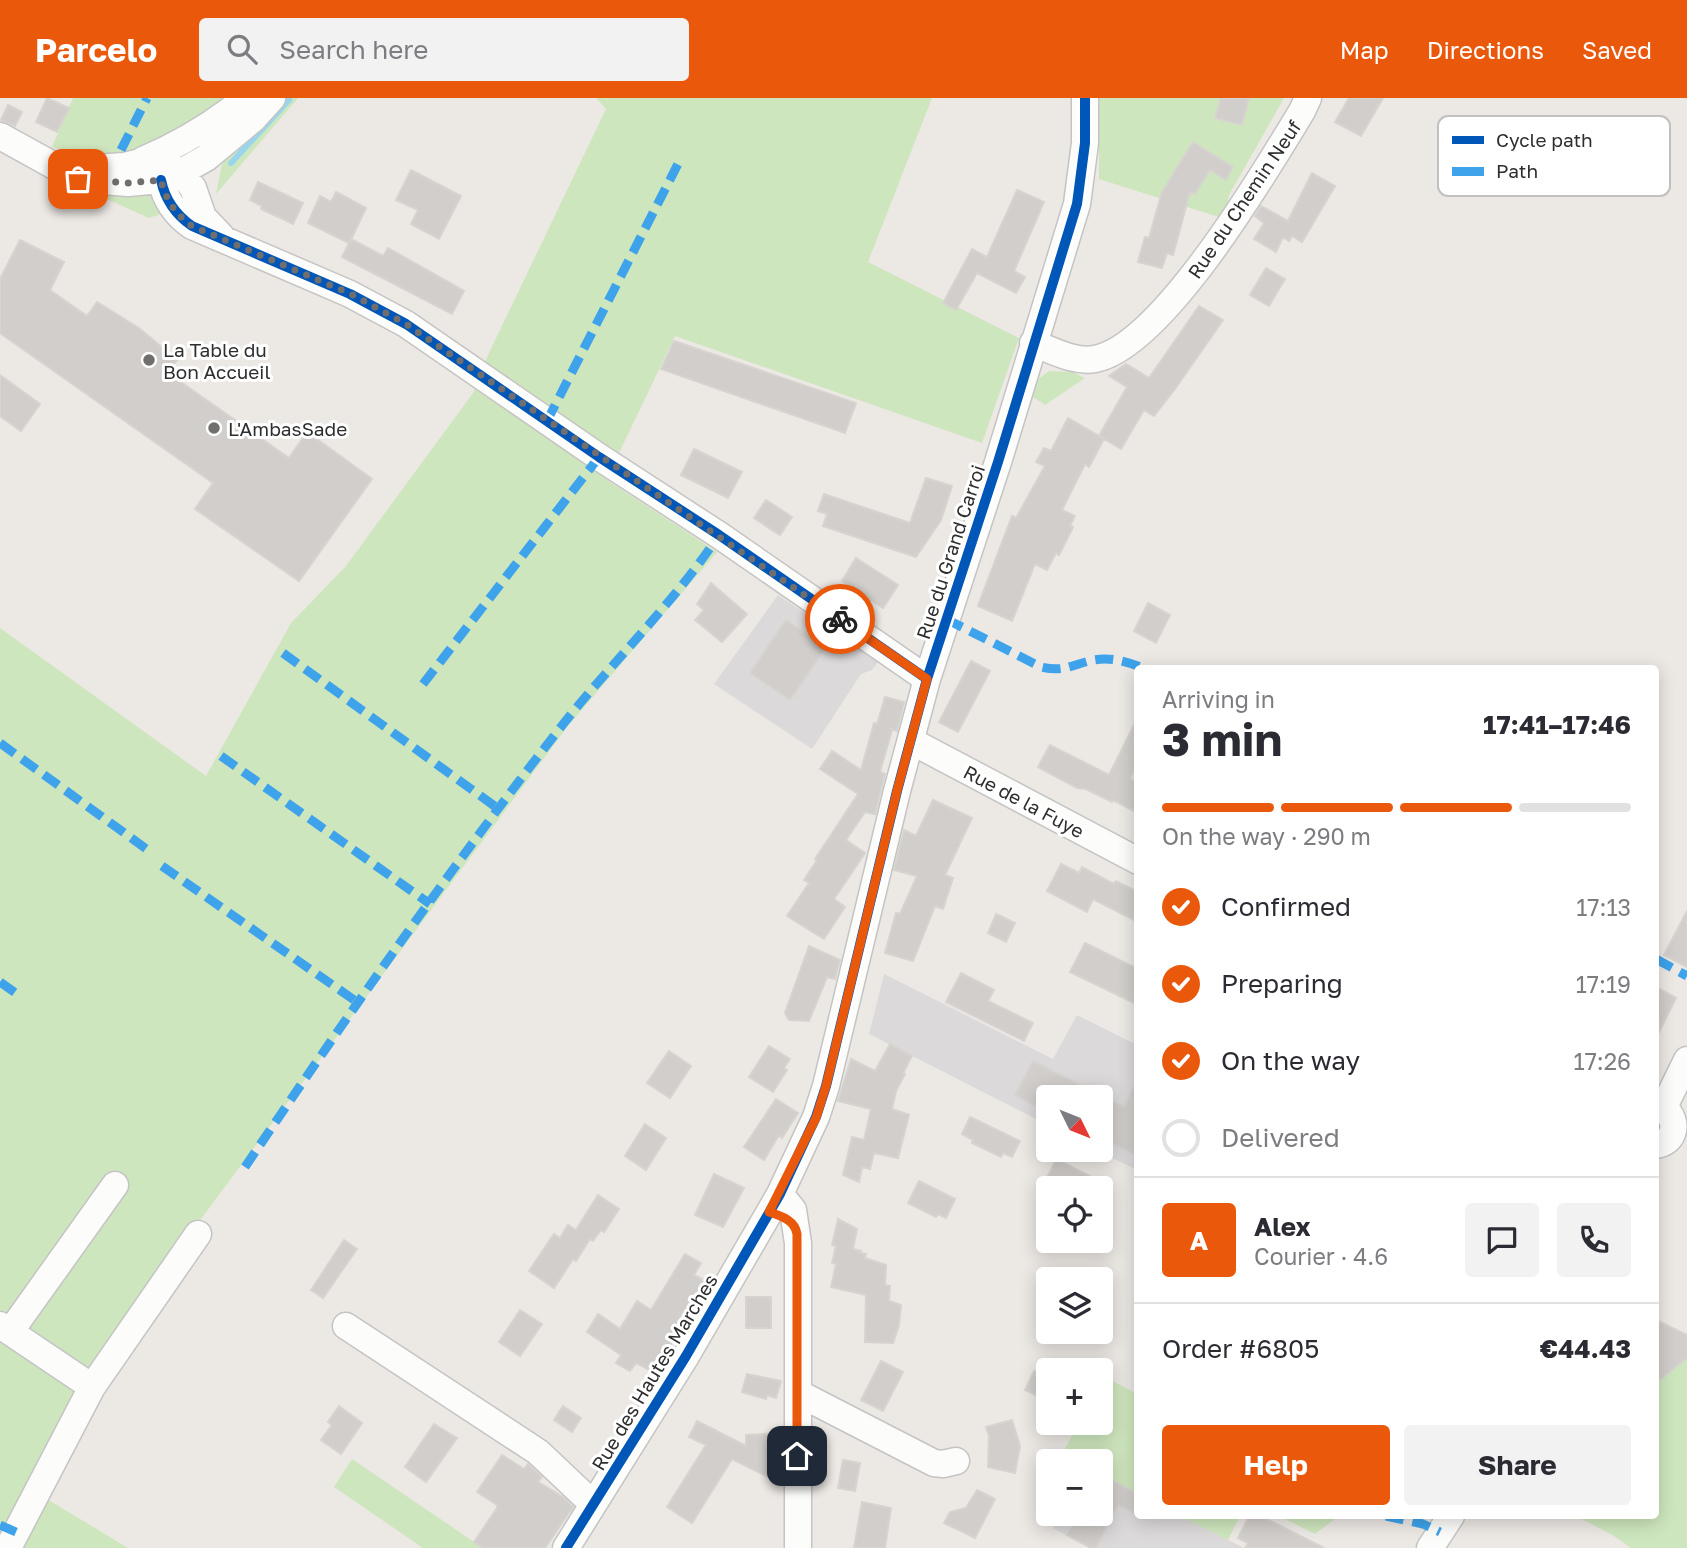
<!DOCTYPE html>
<html lang="en">
<head>
<meta charset="utf-8">
<style>
	body { margin:0; font-family:"Golos Text",sans-serif; background:#f2f2f3; color:#2b2b33; height:100vh; display:flex; flex-direction:column; font-size:26px; white-space:nowrap }
	* { box-sizing:border-box; margin:0 }
	p { font-size:23px; color:#7c7c81 }
	.icon { flex:none; width:38px; height:38px; fill:none; stroke:currentColor; stroke-width:2; stroke-linecap:round; stroke-linejoin:round }
	.map { position:relative; flex:1; overflow:hidden }
	.side { position:absolute; left:1134px; top:567px; width:525px; height:854px; display:flex; flex-direction:column; background:#fff; border-radius:7px; box-shadow:0 4px 18px #0003 }
	.side>* { flex:none }
	.needle { width:46px; rotate:133deg }
	.controls { position:absolute; left:1036px; top:987px; display:grid; gap:14px }
	.controls a { display:grid; place-items:center; width:77px; height:77px; border-radius:7px; background:#fff; box-shadow:0 4px 18px #0003; font-size:35px }
	.pin { position:absolute; display:grid; place-items:center; width:60px; height:60px; color:#fff; margin:-30px; border-radius:14px; box-shadow:0 4px 10px #0006 }
	.courier { position:absolute; display:grid; place-items:center; width:70px; height:70px; margin:-35px; border:5px solid #ea580c; border-radius:50%; background:#fff; color:#222; box-shadow:0 2px 9px #0007 }
	.summary em { font-style:normal; font-weight:700 }
	.summary div { display:flex; flex-direction:column-reverse }
	.summary { display:flex; align-items:center; justify-content:space-between; height:119px; padding:0 28px }
	h1 { font-size:46px; font-weight:700; line-height:52px }
	.bar { display:grid; grid-template-columns:repeat(4,1fr); gap:10px 7px; align-content:center; height:84px; padding:0 28px }
	.bar i { height:9px; border-radius:5px; background:#e1e1e2 }
	.bar .current { background:#ea580c }
	.bar p { grid-column:span 4 }
	.line { display:flex; align-items:center; gap:18px; padding:0 28px; border-top:2px solid #e1e1e2 }
	.line div { flex:1 }
	.round { display:grid; place-items:center; flex:none; width:74px; height:74px; border-radius:7px; background:#f2f2f3 }
	ol { padding:0 28px; list-style:none }
	li { display:flex; align-items:center; gap:21px; height:77px }
	li p { margin-inline-start:auto }
	li .icon { padding:7px; border-radius:50%; background:#ea580c; color:#fff; stroke-width:4 }
	li:last-child { color:#7c7c81 }
	li i { width:38px; height:38px; border:4px solid #e1e1e2; border-radius:50% }
	.primary-button { display:flex; gap:14px; margin-top:auto; padding:14px 28px }
	.primary-button a { flex:1; height:80px; border-radius:7px; background:#ea580c; color:#fff; font-size:28px; font-weight:700; line-height:80px; text-align:center }
	.primary-button a+a { background:#f2f2f3; color:#2b2b33 }
	header { display:flex; align-items:center; gap:42px; box-sizing:border-box; height:98px; padding:0 35px; background:#ea580c; color:#fff }
	header strong { font-size:33px }
	nav { display:flex; gap:38px; margin-inline-start:auto; font-size:24px }
	.search { width:490px; height:63px; background:#f2f2f3; display:flex; align-items:center; gap:18px; box-sizing:border-box; padding:0 24px; border-radius:7px; color:#7c7c81; font-size:26px }
	.map>svg:first-child { display:block }
</style>
</head>
<body>
<header>
<strong>Parcelo</strong>
<div class="search"><svg class="icon" aria-label="search" viewBox="0 0 24 24"><circle cx="10" cy="10" r="6"/><path d="M15 15l6 6"/></svg>Search here</div>
<nav><a>Map</a><a>Directions</a><a>Saved</a></nav>
</header>
<div class="map">
<svg width="1687" height="1450" viewBox="0 0 1687 1450">
	<rect width="100%" height="100%" fill="#ece8e4"/>
	<!-- industrial -->
	<path fill="#dcd9db" d="M778 497 878 564 872 572 861 576 812 651 714 586Z
		M884 876 1053 961 1077 917 1137 947V1072L1096 1052H1101V999H1048V1027L869 936Z
		M1101 1377 1137 1396 1138 1418H1180L1244 1450H1091L1053 1430 1060 1416H1101Z"/>
	<!-- green -->
	<path fill="#cee6be" d="M73 0H223C190 26 144 58 100 58 84 58 67 53 52 49Z
		M285 0H298L216 96 222 66Z
		M596 0H932L868 164 1019 240 982 345 675 238 620 353 604 380 717 454 568 628 198 1125 0 1450V530L206 678 291 525 346 468 473 295 488 257 606 11Z
		M1099 0H1284L1229 97 1225 121 1099 81Z
		M80 89 139 94 156 101 167 114 149 120Z
		M1049 273 1072 274 1085 280 1045 307 1030 297 1037 282Z
		M1687 1260V1450H1631L1614 1438 1576 1418H1656V1285Z
		M1101 1277 1137 1296V1396L1101 1377V1363H1074L1062 1357 1078 1325H1101Z
		M352 1361 483 1450H423L334 1389Z
		M42 1398 128 1450H14Z
		M1180 1418H1240L1228 1442Z
		M1279 1418H1339L1315 1436Z"/>
	<g fill="none" stroke-linecap="round" stroke-linejoin="round">
		<!-- stream -->
		<path stroke="#99d6ec" stroke-width="6" d="M231 65 289 2"/>
	</g>
	<!-- building -->
	<path fill="#d1cecb" stroke="#d7d4d0" stroke-width="2" d="M47 0 69 10 57 34 36 24Z
		M1221 0H1249L1242 27 1215 20Z
		M1349 0H1383L1361 38 1335 24Z
		M8 7 22 14 15 28 1 22Z
		M1193 44 1233 69 1226 82 1210 72 1195 96 1190 94 1173 157 1167 155 1162 170 1138 164 1145 139 1149 140 1162 94Z
		M411 72 461 98 439 141 411 126 418 112 396 102Z
		M1312 75 1335 88 1302 144 1292 138 1289 143 1283 139 1276 154 1254 141 1264 125 1255 118 1261 108 1288 123Z
		M258 84 303 105 293 126 261 111 262 108 250 102Z
		M1017 92 1044 104 1014 173 1025 179 1016 195 977 175 956 212 943 205 972 151 987 159Z
		M336 94 366 110 350 144 351 141 383 158 388 150 464 193 452 216 342 159 349 145 308 125 320 98 331 104Z
		M20 142 64 164 50 192 87 218 97 204 139 230 177 262 168 275 289 360 307 334 372 381 299 483 195 411 213 385 0 235V181Z
		M1266 170 1285 181 1269 208 1250 197Z
		M1199 208 1223 222 1175 291 1154 318 1144 312 1121 351 1099 338 1127 289 1109 278 1126 266 1149 280Z
		M674 243 856 305 845 335 661 271Z
		M0 277 40 306 21 333 0 318Z
		M1068 320 1104 341 1089 369 1085 366 1062 412 1075 418 1070 428 1073 429 1059 457 1056 455 1047 472 1035 466 1012 523 978 508 1012 418 1016 420 1045 368 1036 364 1044 350 1051 353Z
		M694 351 742 374 728 400 681 377Z
		M926 380 952 388 941 422 916 459 823 428 827 416 818 413 824 396 910 425Z
		M766 402 792 419 780 437 754 420Z
		M856 460 898 487 883 510 842 483Z
		M711 485 747 516 722 544 695 522 704 512 697 506Z
		M1148 505 1170 517 1156 545 1134 533Z
		M786 522 826 549 790 602 750 575Z
		M971 563 990 573 958 634 939 624Z
		M885 599 904 604 897 633 889 630 892 632 880 674 885 676 875 716 865 714 846 742 865 755 834 801 845 809 824 841 787 818 809 785 804 782 817 762 815 761 858 696 820 671 832 653 861 672 874 625 877 626Z
		M1138 619V665L1130 681 1138 684V715L1113 702 1112 704 1086 691 1077 690 1038 669 1050 647 1109 677Z
		M933 702 972 720 945 777 953 780 943 811 935 808 913 863 885 855 896 815 900 816 917 778 894 772 904 732 916 738Z
		M1061 766 1079 775 1082 769 1114 786 1116 783 1138 794V824L1093 801 1087 814 1047 793Z
		M1687 813V869L1664 857Z
		M996 816 1015 825 1006 844 988 835Z
		M1085 845 1138 871V907L1070 874Z
		M809 848 840 862 835 881 827 879 809 923 789 922 785 915Z
		M961 875 994 892 988 903 1033 925 1024 943 946 904Z
		M1656 889 1676 900 1656 940Z
		M890 946 912 958 903 975 905 976 896 993 892 1011 909 1017 898 1060 874 1055 870 1071 862 1069 859 1084 843 1077 852 1039 864 1042 871 1011 838 1003 851 961 875 973Z
		M769 948 790 961 784 970 787 972 773 994 749 979Z
		M669 953 691 968 670 1000 647 985Z
		M1033 963 1124 1009 1138 979V1058L1101 1040V999H1048V1014L1015 997Z
		M776 1001 798 1015 782 1040 779 1037 764 1062 744 1049Z
		M970 1019 1020 1043 1012 1059 1003 1055 1001 1059 972 1045 973 1042 962 1036Z
		M645 1026 666 1040 646 1072 625 1058Z
		M1056 1061 1113 1090H1053L1057 1082 1048 1078Z
		M714 1076 744 1090 723 1129 695 1117Z
		M919 1083 955 1101 946 1120 938 1116 936 1119 908 1105Z
		M598 1097 619 1111 604 1134 601 1132 593 1143 590 1141 576 1163 573 1161 554 1190 529 1173 554 1136 560 1140 568 1127 576 1132Z
		M838 1121 857 1131 853 1151 861 1153 860 1155 866 1156 865 1160 886 1167 885 1187 890 1188 889 1203 901 1207 899 1227 893 1245 865 1244 866 1197 831 1189 836 1166 832 1165 836 1148 832 1147Z
		M344 1142 357 1151 323 1200 311 1192Z
		M685 1156 701 1165 694 1177 707 1184 679 1231H670L678 1234 655 1275 636 1265 630 1273 616 1265 621 1257 587 1234 598 1216 620 1231 637 1203 651 1212Z
		M746 1199H771V1230H746Z
		M520 1212 542 1226 520 1258 499 1244Z
		M1656 1222 1687 1237V1260L1656 1285Z
		M881 1263 903 1274 883 1313 861 1302Z
		M1034 1273 1048 1279V1303L1025 1292Z
		M747 1276 781 1283 776 1300 767 1297 766 1301 742 1294Z
		M339 1308 362 1325 341 1356 321 1342 332 1327 328 1324Z
		M563 1308 581 1320 572 1334 554 1322Z
		M1012 1322 1020 1348 1015 1375 988 1369 989 1338 986 1329Z
		M697 1323 746 1348V1337L782 1335V1386L732 1361 692 1425 667 1409 706 1347 689 1339Z
		M434 1326 457 1340 426 1384 405 1369Z
		M502 1357 524 1371 528 1366 542 1379 538 1384 563 1399 573 1409 545 1450H483L474 1444 497 1410V1407L477 1394Z
		M843 1362 860 1365 855 1393 838 1390Z
		M1101 1377 1138 1396V1417L1118 1407 1096 1450H1091L1067 1437 1078 1416H1101Z
		M977 1392 995 1401 975 1440 944 1425 950 1414 966 1410Z
		M862 1404 891 1410 885 1450H854Z
		M1249 1418H1261L1324 1450H1245L1248 1445 1238 1440Z"/>
	<g fill="none" stroke-linecap="round" stroke-linejoin="round">
		<!-- minor casing -->
		<g stroke="#c5c4c5" stroke-width="29">
			<path id="minor" d="M0 38 78 81 128 85 161 82 181 74 206 60 253 21 272 0
				M143 62C181 46 214 26 246 0
				M95 70 124 68 152 61 164 64 183 77 193 90 203 119 221 138
				M161 82C165 101 176 117 192 128L350 196 406 226 599 359 719 437 927 581
				M1033 245C1052 252 1075 265 1095 261 1163 248 1266 72 1302 13L1308 0
				M911 643 1138 763
				M1656 1010 1669 1015C1678 1029 1673 1044 1656 1047
				M1663 1011 1687 962
				M780 1096 793 1112 798 1145V1450
				M0 1227 92 1289
				M346 1228 538 1354 593 1406
				M10 1234 115 1087
				M798 1295 934 1365 943 1366 956 1363
				M8 1450 92 1289 198 1136
				M566 1450 686 1258 780 1096 816 1019 826 988 897 693 927 581 998 364 1077 106 1085 45V0
				M1430 1450 1451 1418"/>
		</g>
		<!-- minor -->
		<use href="#minor" stroke="#fcfcfb" stroke-width="26"/>
		<!-- quiet -->
		<path stroke="#3ea3eb" stroke-width="9" stroke-dasharray="18 9" stroke-linecap="butt" d="M121 52 147 0
			M547 323 681 60
			M946 521 1041 569C1062 574 1070 568 1089 563 1108 558 1125 563 1143 570
			M283 555 500 712
			M423 586 599 359
			M0 645 152 755
			M221 658 430 806
			M162 768 357 904
			M1656 861 1687 878
			M0 884 17 896
			M245 1069C347 918 451 769 564 625 614 562 674 505 719 437
			M1386 1418 1423 1426 1440 1434
			M0 1427 16 1434"/>
		<!-- cycleway casing -->
		<g stroke="#fff" stroke-width="15">
			<path id="cycleway" d="M161 82C165 101 176 117 192 128L350 196 406 226 599 359 719 437 927 581
				M566 1450 686 1258 780 1096 816 1019 826 988 897 693 927 581 998 364 1077 106 1085 45V0"/>
		</g>
		<!-- cycleway -->
		<use href="#cycleway" stroke="#0057b8" stroke-width="10"/>
	</g>
	<g fill="none" stroke-linecap="round" stroke-linejoin="round">
		<!-- done -->
		<path stroke="#706f6e" stroke-width="7" stroke-dasharray="0 12.6" d="M78 81 128 85 161 82C165 101 176 117 192 128L351 196 406 226 840 521"/>
		<!-- route -->
		<path stroke="#ea580c" stroke-width="9" d="M797 1358V1136C795 1122 781 1118 769 1114L816 1020 826 988 897 693 927 581 840 521"/>
	</g>
	<!-- markers -->
	<g fill="#706f6e" stroke="#fff" stroke-width="2.5">
		<circle cx="149" cy="262" r="7"/>
		<circle cx="214" cy="330" r="7"/>
	</g>
	<g text-anchor="middle" dominant-baseline="central" stroke-width="6" stroke-linejoin="round" paint-order="stroke">
		<!-- street labels -->
		<g font-size="19" fill="#2e2e2e" stroke="#fff">
			<text transform="translate(1244 101) rotate(-56)">Rue du Chemin Neuf</text>
			<text transform="translate(950 454) rotate(-72)">Rue du Grand Carroi</text>
			<text transform="translate(1024 703) rotate(28)">Rue de la Fuye</text>
			<text transform="translate(654 1274) rotate(-59)">Rue des Hautes Marches</text>
		</g>
		<!-- poi labels -->
		<g font-size="19" fill="#2e2e2e" stroke="#fff" text-anchor="start">
			<text x="163" y="251">La Table du<tspan x="163" dy="22">Bon Accueil</tspan></text>
			<text x="228" y="330">L'AmbasSade</text>
		</g>
	</g>
	<!-- legend -->
	<rect x="1438" y="18" width="232" height="80" rx="10" fill="#fff" stroke="#c0c0c0" stroke-width="2"/>
	<rect x="1452" y="38" width="32" height="8" fill="#0057b8"/>
	<rect x="1452" y="69" width="32" height="9" fill="#3ea3eb"/>
	<g font-size="19" fill="#2e2e2e">
		<text x="1496" y="49">Cycle path</text>
		<text x="1496" y="80">Path</text>
	</g>
</svg>
<div class="controls">
<a><svg class="needle" viewBox="-14 -14 28 28"><path d="M0-13l5 13h-10z" fill="#e53935"/><path d="M0 13l5-13h-10z" fill="#7c7c81"/></svg></a>
<a><svg class="icon" aria-label="locate" viewBox="0 0 24 24"><circle cx="12" cy="12" r="6"/><path d="M12 2v4M12 18v4M2 12h4M18 12h4"/></svg></a>
<a><svg class="icon" aria-label="layers" viewBox="0 0 24 24"><path d="M12 4l9 5-9 5-9-5zM3 14l9 5 9-5"/></svg></a>
<a>+</a>
<a>−</a>
</div>
<div class="pin" style="left:78px;top:81px;background:#ea580c"><svg class="icon" aria-label="bag" viewBox="0 0 24 24"><path d="M5 8h14l-1 12H6zM9 8a3 3 0 0 1 6 0"/></svg></div>
<div class="pin" style="left:797px;top:1358px;background:#1f2937"><svg class="icon" aria-label="home" viewBox="0 0 24 24"><path d="M3 11l9-7 9 7M6 9v11h12V9"/></svg></div>
<div class="courier" style="left:840px;top:521px"><svg class="icon" aria-label="bike" viewBox="0 0 24 24"><circle cx="6" cy="16" r="4"/><circle cx="18" cy="16" r="4"/><path d="M6 16l4-8h5l3 8M10 8l3 8H6M13 5h3"/></svg></div>
<section class="side">
<div class="summary"><div><h1>3 min</h1><p>Arriving in</p></div><em>17:41–17:46</em></div>
<div class="bar"><i class="current"></i><i class="current"></i><i class="current"></i><i></i><p>On the way · 290 m</p></div>
<ol>
<li><svg class="icon" aria-label="check" viewBox="0 0 24 24"><path d="M5 12l5 5 9-10"/></svg>Confirmed<p>17:13</p></li>
<li><svg class="icon" aria-label="check" viewBox="0 0 24 24"><path d="M5 12l5 5 9-10"/></svg>Preparing<p>17:19</p></li>
<li><svg class="icon" aria-label="check" viewBox="0 0 24 24"><path d="M5 12l5 5 9-10"/></svg>On the way<p>17:26</p></li>
<li><i></i>Delivered</li>
</ol>
<div class="line" style="height:126px"><b class="round" style="background:#ea580c;color:#fff">A</b><div><b>Alex</b><p>Courier · 4.6</p></div><a class="round"><svg class="icon" aria-label="chat" viewBox="0 0 24 24"><path d="M4 5h16v11H9l-5 4z"/></svg></a><a class="round"><svg class="icon" aria-label="phone" viewBox="0 0 24 24"><path d="M5 4h4l2 5-3 2q2 4 5 5l2-3 5 2v4C11 20 4 13 5 4z"/></svg></a></div>
<div class="line" style="height:91px"><div>Order #6805</div><b>€44.43</b></div>
<div class="primary-button"><a>Help</a><a>Share</a></div>
</section>
</div>
</body>
</html>
